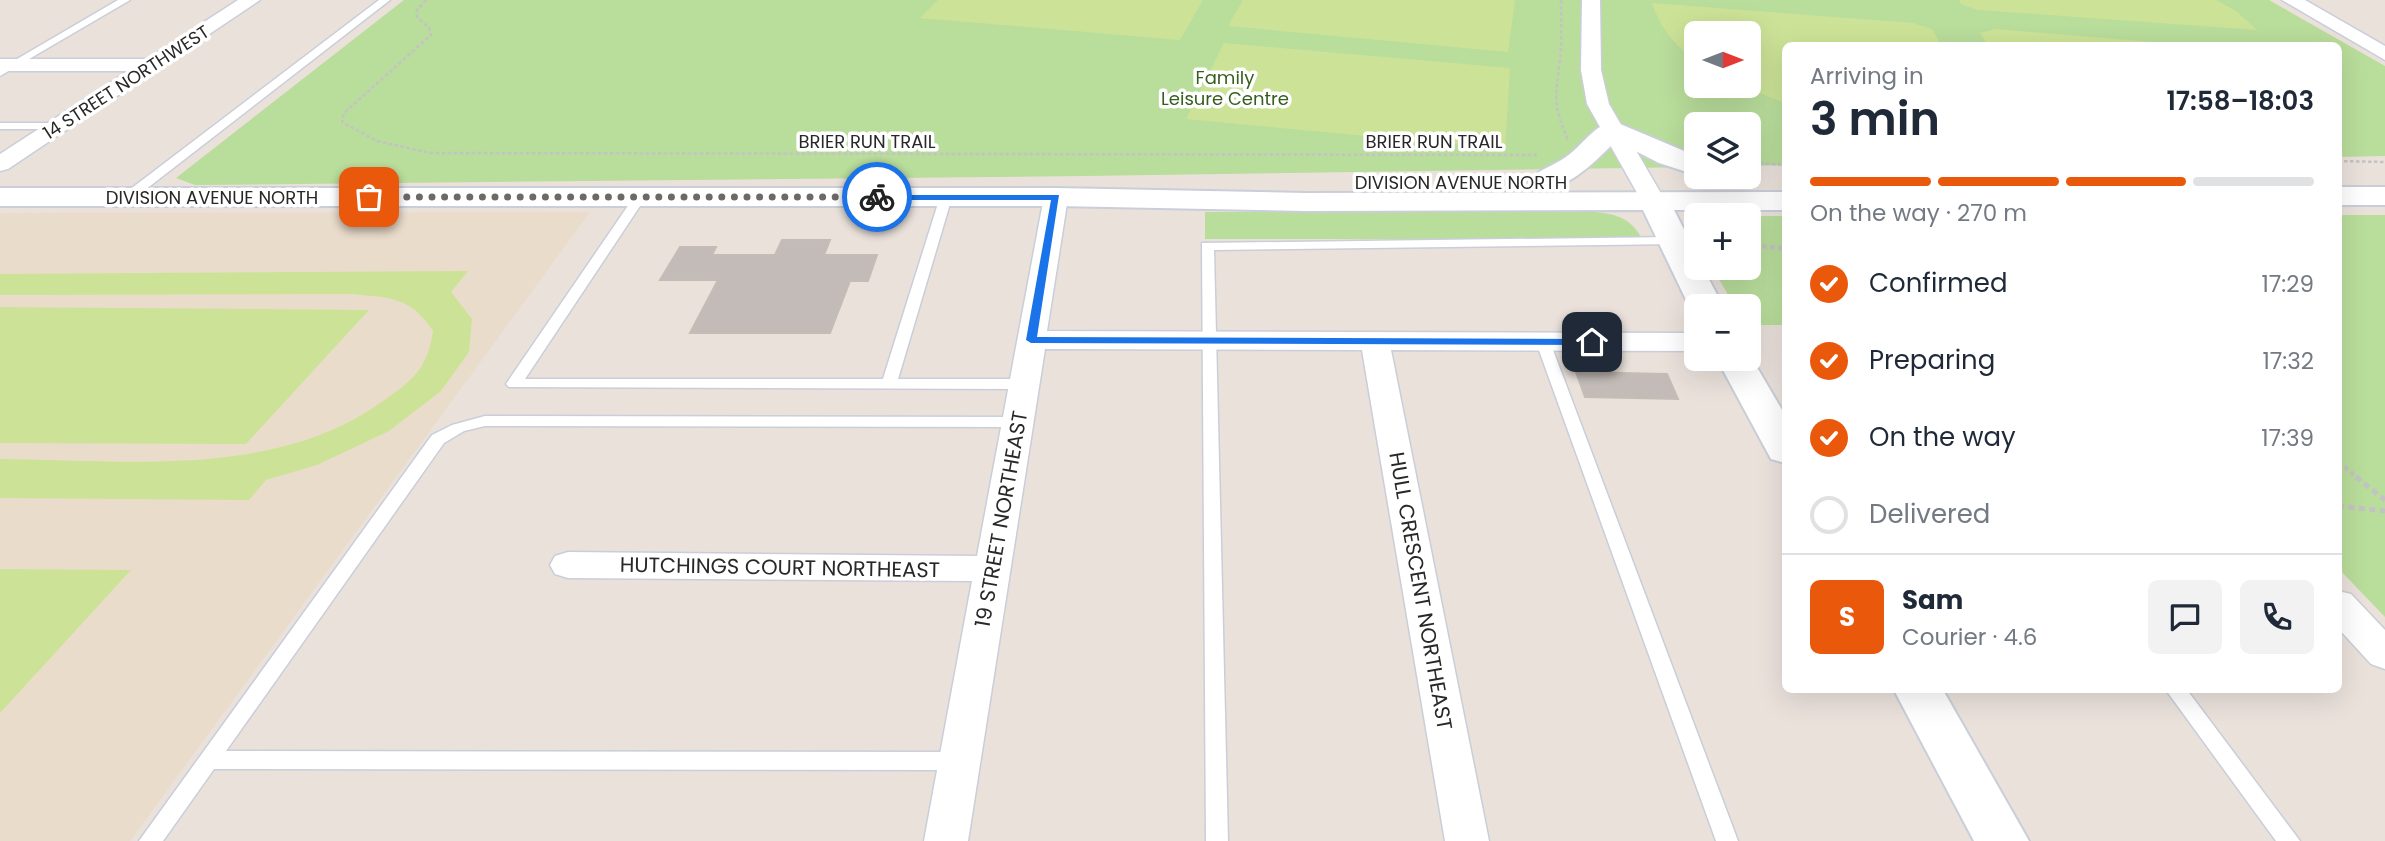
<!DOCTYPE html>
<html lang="en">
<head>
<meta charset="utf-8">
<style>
	body { margin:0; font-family:Poppins,sans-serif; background:#f2f2f3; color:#1f2937; height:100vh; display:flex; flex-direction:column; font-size:26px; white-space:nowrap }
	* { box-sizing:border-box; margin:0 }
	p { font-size:23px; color:#747a83 }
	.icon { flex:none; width:38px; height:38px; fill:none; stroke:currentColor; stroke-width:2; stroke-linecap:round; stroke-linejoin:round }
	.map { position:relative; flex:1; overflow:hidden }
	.details { position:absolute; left:1782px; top:42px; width:560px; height:651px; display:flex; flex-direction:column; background:#fff; border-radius:10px; box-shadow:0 7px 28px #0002 }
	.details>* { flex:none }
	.needle { width:46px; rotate:90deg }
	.fabs { position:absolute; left:1684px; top:21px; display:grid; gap:14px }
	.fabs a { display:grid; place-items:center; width:77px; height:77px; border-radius:10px; background:#fff; box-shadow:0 7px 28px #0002; font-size:35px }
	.pin { position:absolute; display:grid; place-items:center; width:60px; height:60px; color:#fff; margin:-30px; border-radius:14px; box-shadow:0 4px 10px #0006 }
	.courier { position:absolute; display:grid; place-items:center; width:70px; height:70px; margin:-35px; border:5px solid #1a73e8; border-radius:50%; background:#fff; color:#222; box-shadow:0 2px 9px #0007 }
	.headline em { font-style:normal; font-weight:600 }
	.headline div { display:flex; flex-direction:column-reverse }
	.headline { display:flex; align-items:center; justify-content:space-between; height:119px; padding:0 28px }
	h1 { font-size:46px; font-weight:600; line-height:52px }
	.bar { display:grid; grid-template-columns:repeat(4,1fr); gap:10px 7px; align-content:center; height:84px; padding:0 28px }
	.bar i { height:9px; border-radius:5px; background:#e0e1e3 }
	.bar .active { background:#ea580c }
	.bar p { grid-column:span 4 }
	.line { display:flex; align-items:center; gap:18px; padding:0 28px; border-top:2px solid #e0e1e3 }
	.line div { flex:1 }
	.round { display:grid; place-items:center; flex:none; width:74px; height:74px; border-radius:10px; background:#f2f2f3 }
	ol { padding:0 28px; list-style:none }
	li { display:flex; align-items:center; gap:21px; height:77px }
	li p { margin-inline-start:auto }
	li .icon { padding:7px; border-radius:50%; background:#ea580c; color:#fff; stroke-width:4 }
	li:last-child { color:#747a83 }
	li i { width:38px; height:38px; border:4px solid #e0e1e3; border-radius:50% }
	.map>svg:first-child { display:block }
</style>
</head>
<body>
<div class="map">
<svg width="2385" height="841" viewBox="0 0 2385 841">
	<rect width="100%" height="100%" fill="#eae1db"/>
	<!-- education -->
	<path fill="#eadccb" d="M590 212 130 841H0V213Z"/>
	<!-- green -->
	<path fill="#b9dd9b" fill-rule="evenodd" d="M404 0H2269L2385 66V156L2338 157V46H1785V165L1748 166V124H1696V167L1085 176 195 185 176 178ZM1696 33H1748V86H1696Z
		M1205 212H1595C1617 214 1632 219 1642 239H1205Z
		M2338 215H2385V617L2338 568Z
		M1748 216H1785V325H1748V306H1735L1712 268H1748Z"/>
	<!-- pitch -->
	<path fill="#cce397" d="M938 0H1203L1180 40 920 18Z
		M1243 0H1515L1508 52 1228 26Z
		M1959 0H2216L2236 11 2257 30 1978 10 1961 4Z
		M1652 3 1913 23 1932 29 1941 45 1785 46V103L1741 86H1748V33H1696V61C1674 44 1661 29 1652 3Z
		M1996 29 2188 45H1988L1980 33Z
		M1224 43 1510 68 1505 149 1186 119Z
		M468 271 451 292 472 319 469 352 441 391 389 431 317 465 266 480 249 500 0 498V459C125 460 276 479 383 401 414 379 427 369 433 331 410 296 390 298 352 294L0 295V274Z
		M0 307 369 310 246 444 0 443Z
		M0 569 131 570 0 713Z"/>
	<!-- building -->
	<path fill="#c2bbb7" stroke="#c4bdb5" stroke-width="2" d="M782 240H830L824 255H877L868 281H850L830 333H690L718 280H660L680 247H716L712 255H775Z
		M1576 372 1667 374 1678 399 1585 397Z"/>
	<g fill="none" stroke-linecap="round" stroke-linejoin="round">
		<!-- lane casing -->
		<g stroke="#c9ced9" stroke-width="3">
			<path id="lane" d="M118 0H130L0 76V69Z
				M379 0H390L132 200H124V194Z
				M0 123H59L65 126 59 129H0Z
				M640 193 646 197 525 379H883L940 197 946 193 952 197 898 379H1024L1032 384 1024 389 509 387 506 384 636 194Z
				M1673 237 1680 241 1678 244 1214 250 1228 841H1206L1202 243Z
				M1543 338 1550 342 1738 841H1716L1536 342Z
				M485 416 1018 417 1026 422 1018 427 485 426 464 431 444 443 226 751 958 752 965 755 968 761 965 767 958 770 214 769 163 841H139L432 435 452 425Z
				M2166 690H2187L2300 841H2276Z"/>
		</g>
		<!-- street casing -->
		<g stroke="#c9ced9" stroke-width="3">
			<path id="street" d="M238 0H260L8 169 0 171V154L128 71H0V59H147Z
				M1582 0H1600L1601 70 1609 104 1666 202 1663 207 1654 209 1645 207 1587 104 1581 70Z
				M2282 0H2305L2385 46V60Z
				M1056 190 1065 192 1068 197 1047 331 1696 333V351L1391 350 1489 841H1445L1362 350 1045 349 968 841H924L972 581 568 578 555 574 550 565 555 556 568 552 977 556 1044 197 1047 192Z
				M2338 591 2351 594 2385 630V669L2371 664 2338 628Z"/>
		</g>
		<!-- secondary casing -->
		<g stroke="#c9ced9" stroke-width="4">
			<path id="secondary" d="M1613 121 1696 156V175L1659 163 1616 141C1595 161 1565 195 1534 187L1529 181C1538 169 1554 166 1566 157 1582 146 1593 126 1613 121Z
				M2338 187H2385V205H2338Z
				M0 188H1056L1305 193 1785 192V210H1674L1696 253V268H1703L1723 306H1696V314L1689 306 1643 210 1305 211 1056 206H0Z
				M1748 352 1785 415V463L1771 459 1717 359H1748Z
				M1894 690H1943L2029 841H1974Z"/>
		</g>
		<!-- path-far2 -->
		<path stroke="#c3c3c3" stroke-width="2.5" stroke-dasharray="3.5 2.5" stroke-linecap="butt" d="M426 0 417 10V17L429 28 431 35 344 113 342 122 377 141 430 153 1537 155
			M1561 0C1561 20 1562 41 1560 60 1555 97 1553 105 1568 140
			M2338 161 2385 162
			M1748 162 1785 165"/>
		<!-- path-far1 -->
		<path stroke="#c3c3c3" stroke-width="4.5" stroke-dasharray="4.5 3.5" stroke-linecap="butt" d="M1748 239 1766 247 1785 248
			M2338 462 2358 478"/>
		<!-- path -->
		<path stroke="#c3c3c3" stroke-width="5" stroke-dasharray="6 4.5" stroke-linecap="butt" d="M2356 477 2385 500
			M2338 506 2385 511"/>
		<!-- lane -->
		<use href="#lane" fill="#fff" fill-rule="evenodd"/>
		<!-- street -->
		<use href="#street" fill="#fff" fill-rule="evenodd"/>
		<!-- secondary -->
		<use href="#secondary" fill="#fff" fill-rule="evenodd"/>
	</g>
	<!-- route -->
	<path fill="#1a73e8" d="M873 195H1059L1037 337 1592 339 1597 342 1592 345 1031 343 1026 340 1051 200H877L873 199Z"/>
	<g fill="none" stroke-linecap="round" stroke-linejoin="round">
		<!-- done -->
		<path stroke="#6c6967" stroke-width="7" stroke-dasharray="0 12.6" d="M369 197H877"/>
	</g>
	<g text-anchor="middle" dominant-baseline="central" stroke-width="7" stroke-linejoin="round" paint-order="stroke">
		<!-- far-park labels -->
		<g font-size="18" fill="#345f1e" stroke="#fff">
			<text x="1225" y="77">Family<tspan x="1225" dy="21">Leisure Centre</tspan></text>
		</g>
		<!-- far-street labels -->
		<g font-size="18" fill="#282828" stroke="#fff">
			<text transform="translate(126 82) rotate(-33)">14 STREET NORTHWEST</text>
			<text x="867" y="141">BRIER RUN TRAIL</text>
			<text x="1434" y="141">BRIER RUN TRAIL</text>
			<text x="1461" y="182">DIVISION AVENUE NORTH</text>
			<text x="212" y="197">DIVISION AVENUE NORTH</text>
		</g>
		<!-- street labels -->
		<g font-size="21" fill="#282828" stroke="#fff">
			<text transform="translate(1001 519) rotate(-80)">19 STREET NORTHEAST</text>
			<text transform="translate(780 567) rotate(1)">HUTCHINGS COURT NORTHEAST</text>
			<text transform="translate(1421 591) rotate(80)">HULL CRESCENT NORTHEAST</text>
		</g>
	</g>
</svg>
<div class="fabs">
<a><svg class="needle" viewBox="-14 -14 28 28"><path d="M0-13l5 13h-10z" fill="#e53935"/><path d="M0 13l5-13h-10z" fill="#747a83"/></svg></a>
<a><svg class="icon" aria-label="layers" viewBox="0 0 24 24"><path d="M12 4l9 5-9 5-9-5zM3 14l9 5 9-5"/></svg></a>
<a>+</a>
<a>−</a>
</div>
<div class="pin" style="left:369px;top:197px;background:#ea580c"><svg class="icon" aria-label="bag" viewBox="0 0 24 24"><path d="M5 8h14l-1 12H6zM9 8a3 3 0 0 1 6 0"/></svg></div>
<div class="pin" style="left:1592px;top:342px;background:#1f2937"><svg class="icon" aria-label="home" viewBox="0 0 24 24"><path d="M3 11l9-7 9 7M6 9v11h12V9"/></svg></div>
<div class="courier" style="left:877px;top:197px"><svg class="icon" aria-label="bike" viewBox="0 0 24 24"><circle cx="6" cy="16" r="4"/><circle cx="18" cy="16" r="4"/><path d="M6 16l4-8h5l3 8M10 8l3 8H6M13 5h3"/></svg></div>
<section class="details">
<div class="headline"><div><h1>3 min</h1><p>Arriving in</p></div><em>17:58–18:03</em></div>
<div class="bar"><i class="active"></i><i class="active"></i><i class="active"></i><i></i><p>On the way · 270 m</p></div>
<ol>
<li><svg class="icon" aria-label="check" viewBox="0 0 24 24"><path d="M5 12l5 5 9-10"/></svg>Confirmed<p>17:29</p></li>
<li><svg class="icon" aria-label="check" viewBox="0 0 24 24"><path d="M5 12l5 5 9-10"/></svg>Preparing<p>17:32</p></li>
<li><svg class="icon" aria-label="check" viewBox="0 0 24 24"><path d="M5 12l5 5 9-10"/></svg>On the way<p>17:39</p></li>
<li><i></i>Delivered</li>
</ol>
<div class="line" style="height:126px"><b class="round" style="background:#ea580c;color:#fff">S</b><div><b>Sam</b><p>Courier · 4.6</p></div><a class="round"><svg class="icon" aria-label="chat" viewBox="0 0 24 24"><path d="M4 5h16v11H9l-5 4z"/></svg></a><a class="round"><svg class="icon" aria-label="phone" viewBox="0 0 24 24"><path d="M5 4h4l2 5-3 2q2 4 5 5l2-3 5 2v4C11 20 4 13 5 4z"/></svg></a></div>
</section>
</div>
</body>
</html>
